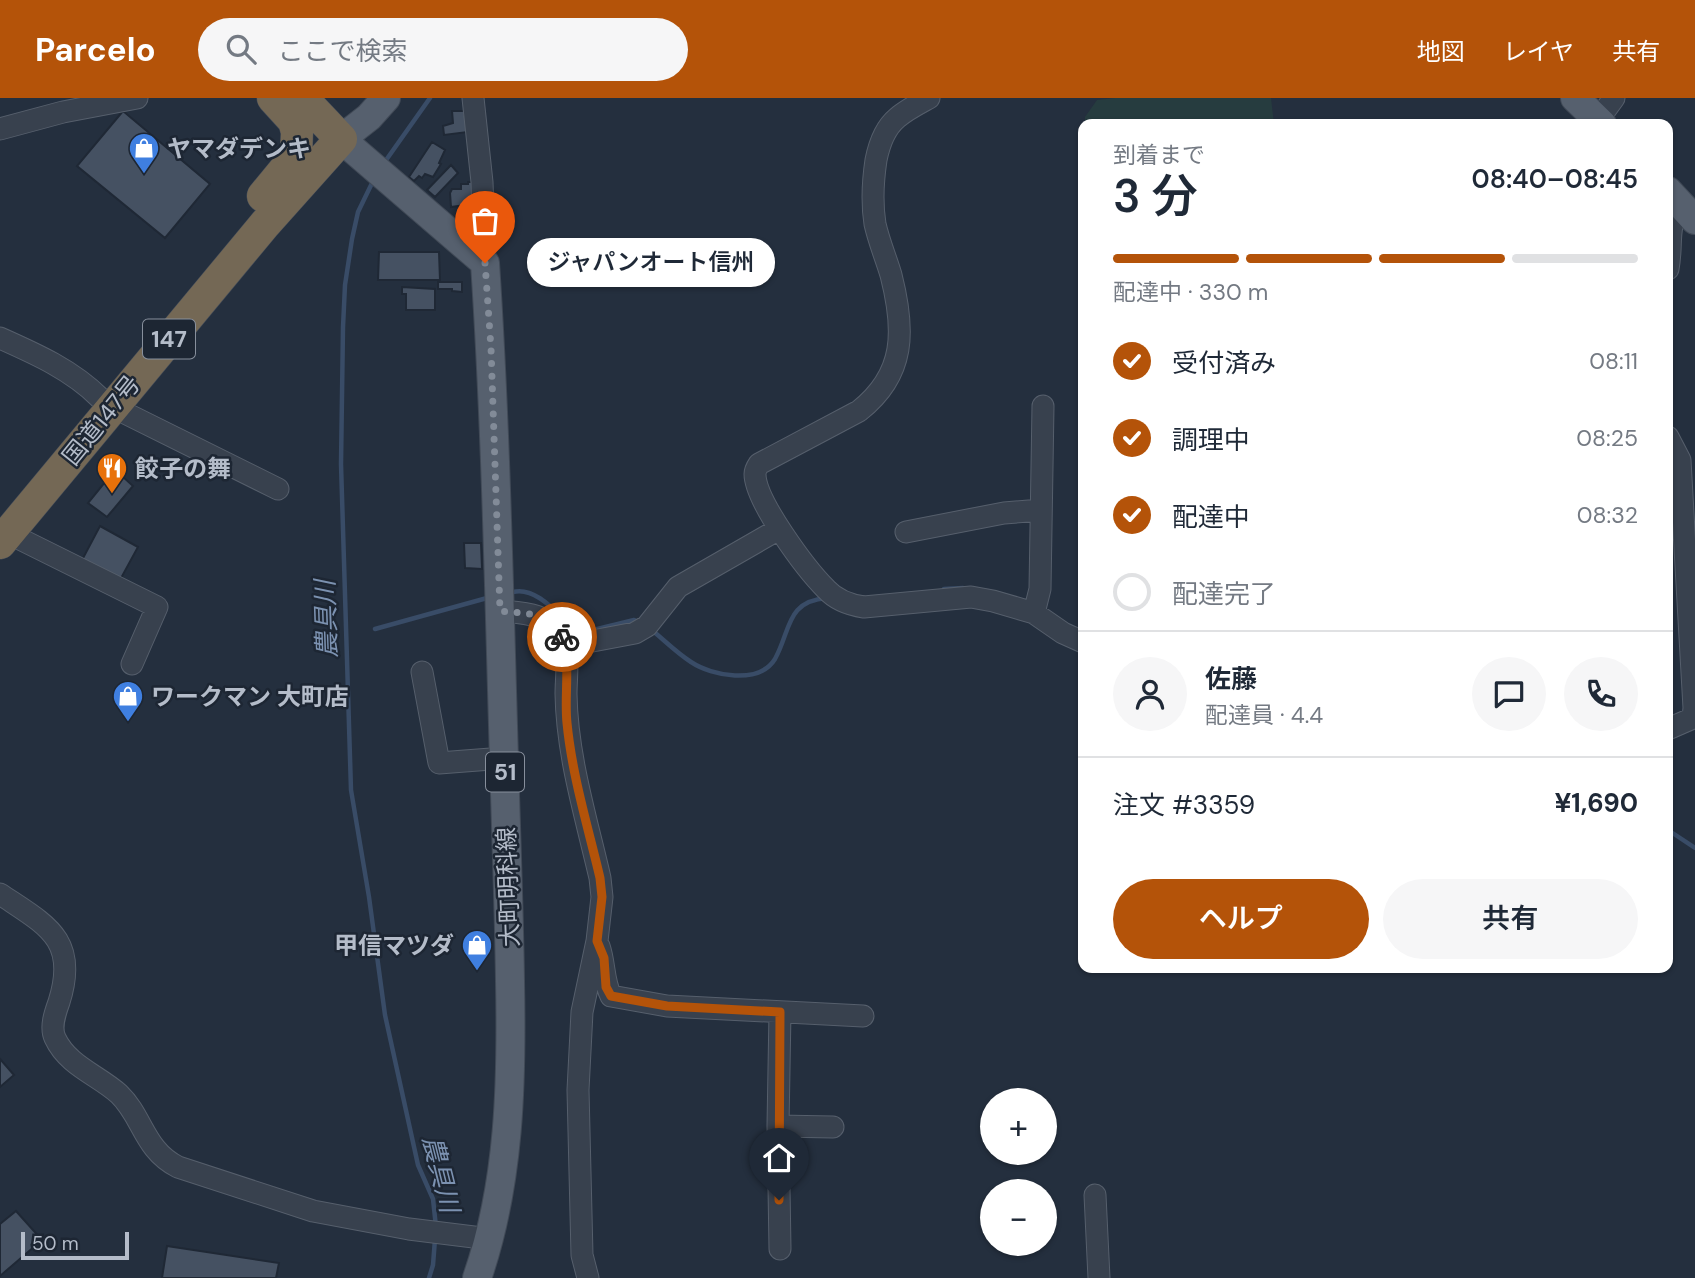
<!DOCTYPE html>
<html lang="ja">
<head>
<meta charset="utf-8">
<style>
	body { margin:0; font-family:"DM Sans","Noto Sans JP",sans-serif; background:#f6f6f7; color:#1f2937; height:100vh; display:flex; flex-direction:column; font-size:26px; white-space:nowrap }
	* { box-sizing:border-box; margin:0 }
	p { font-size:23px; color:#747a83 }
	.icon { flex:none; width:38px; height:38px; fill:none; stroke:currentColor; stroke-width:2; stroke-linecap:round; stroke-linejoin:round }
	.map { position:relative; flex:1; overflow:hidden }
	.drawer { position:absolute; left:1078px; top:21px; width:595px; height:854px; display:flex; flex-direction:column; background:#fff; border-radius:14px; box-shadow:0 2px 5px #0004 }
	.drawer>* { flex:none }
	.tools { position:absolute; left:980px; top:990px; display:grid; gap:14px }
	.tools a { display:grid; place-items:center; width:77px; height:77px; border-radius:50%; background:#fff; box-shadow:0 2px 5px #0004; font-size:35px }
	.scale { position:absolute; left:21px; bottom:18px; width:108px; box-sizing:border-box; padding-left:7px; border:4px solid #b4bcc9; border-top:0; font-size:19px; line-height:24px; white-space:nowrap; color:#b4bcc9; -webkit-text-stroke:5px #1d2633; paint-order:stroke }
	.pin { position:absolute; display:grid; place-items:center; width:60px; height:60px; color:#fff; margin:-72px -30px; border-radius:50% 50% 50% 0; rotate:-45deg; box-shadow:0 0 7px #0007 }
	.pin .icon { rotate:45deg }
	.courier { position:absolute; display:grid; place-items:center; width:70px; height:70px; margin:-35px; border:5px solid #b45309; border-radius:50%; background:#fff; color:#222; box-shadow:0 2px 9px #0007 }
	.bubble { position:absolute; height:49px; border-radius:24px; background:#fff; box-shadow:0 2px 5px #0004; font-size:23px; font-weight:600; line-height:49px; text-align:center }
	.headline em { font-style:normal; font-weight:600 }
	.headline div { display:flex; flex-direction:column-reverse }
	.headline { display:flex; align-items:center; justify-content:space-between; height:119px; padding:0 35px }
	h1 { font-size:46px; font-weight:600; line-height:52px }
	.bar { display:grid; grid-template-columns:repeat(4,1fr); gap:10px 7px; align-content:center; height:84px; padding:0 35px }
	.bar i { height:9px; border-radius:5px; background:#e0e1e3 }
	.bar .selected { background:#b45309 }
	.bar p { grid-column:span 4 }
	.line { display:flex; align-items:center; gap:18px; padding:0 35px; border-top:2px solid #e0e1e3 }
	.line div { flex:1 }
	.round { display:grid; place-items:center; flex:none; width:74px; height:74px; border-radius:37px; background:#f6f6f7 }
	ol { padding:0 35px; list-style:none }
	li { display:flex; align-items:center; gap:21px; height:77px }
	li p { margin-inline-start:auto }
	li .icon { padding:7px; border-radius:50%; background:#b45309; color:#fff; stroke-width:4 }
	li:last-child { color:#747a83 }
	li i { width:38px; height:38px; border:4px solid #e0e1e3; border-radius:50% }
	.primary-button { display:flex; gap:14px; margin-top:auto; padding:14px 35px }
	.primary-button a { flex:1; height:80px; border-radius:42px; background:#b45309; color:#fff; font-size:28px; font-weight:600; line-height:80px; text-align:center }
	.primary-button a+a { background:#f6f6f7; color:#1f2937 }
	header { display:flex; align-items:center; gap:42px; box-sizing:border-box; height:98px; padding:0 35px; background:#b45309; color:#fff }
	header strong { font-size:33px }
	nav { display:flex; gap:38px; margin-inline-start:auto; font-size:24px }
	.search { width:490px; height:63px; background:#f6f6f7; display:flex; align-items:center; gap:18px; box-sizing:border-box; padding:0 24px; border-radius:38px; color:#747a83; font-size:26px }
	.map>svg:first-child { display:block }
</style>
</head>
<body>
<header>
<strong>Parcelo</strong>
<div class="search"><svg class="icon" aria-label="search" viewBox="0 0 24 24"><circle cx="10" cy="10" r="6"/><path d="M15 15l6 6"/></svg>ここで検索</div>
<nav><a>地図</a><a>レイヤ</a><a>共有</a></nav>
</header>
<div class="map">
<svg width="1695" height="1180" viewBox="0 0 1695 1180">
	<rect width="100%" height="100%" fill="#242f3e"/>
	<!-- green -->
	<path fill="#263c3f" d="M1115 0H1271L1274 26H1085V19L1097 2Z"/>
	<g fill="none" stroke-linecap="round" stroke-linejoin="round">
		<!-- stream -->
		<path stroke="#394c67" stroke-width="4.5" d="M384 65 430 0
			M374 81 358 114 352 141 345 187 343 229 341 366 351 692 369 799 385 917 418 1067 433 1101 436 1129
			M944 491 963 490
			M513 494C537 488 559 518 577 533L585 534 634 522 639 525
			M375 531 487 500
			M653 533C665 543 677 555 691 564 712 578 759 587 775 561 791 532 786 503 827 500
			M1668 732 1695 750
			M429 1180 433 1167 435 1141"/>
	</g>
	<!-- building -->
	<path fill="#455162" stroke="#1f2835" stroke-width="2" d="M123 13 210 86 165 140 77 68Z
		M452 13H464L468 34 444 37 443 28 453 25Z
		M432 44 445 52 439 65 441 66 433 79 425 76 422 80 419 78 414 83 409 79Z
		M451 67 458 75 435 99 427 92Z
		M468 84H472L473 106 451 109 450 95 452 91H461V86H468Z
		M379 154H439L440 182H378Z
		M438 184H462V194L452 193V191H438Z
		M402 189 435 191V212H406V196H402Z
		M121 377 133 388 107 419 88 405 105 384 111 387Z
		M100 428 138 449 120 482 82 462Z
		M464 445H481L482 471 465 470Z
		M0 961 14 977 0 989Z
		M16 1113 42 1142 0 1178V1126Z
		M167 1148 279 1165 276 1180H162Z"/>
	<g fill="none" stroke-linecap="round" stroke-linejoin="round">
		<!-- minor casing -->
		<g stroke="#565f6c" stroke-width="23">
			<path id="minor" d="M473 0 482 84 485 165
				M929 0C918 6 906 12 897 20 885 30 879 47 876 62 873 82 872 107 875 126 879 144 886 160 891 177 905 232 906 276 859 313L759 366C757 369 755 372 755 376 755 403 806 471 826 491 836 502 850 507 864 509L971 499 993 503 1034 515 1063 535 1083 544
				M1598 22 1614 0
				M0 31 63 14 137 0
				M1668 171C1673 144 1666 133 1680 105
				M0 240C36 256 72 272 100 300
				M114 307 123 314 278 391
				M1668 339 1680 362 1694 610 1693 620 1668 631
				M10 433 18 440 157 509 132 566
				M906 434 1004 415 1041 412
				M500 513C524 515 548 515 562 538 570 552 566 579 566 596 567 658 586 719 600 780L602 799 597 843 582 914 578 992 582 1157 588 1180
				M1034 515 1040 491 1043 308
				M566 548 635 535 647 528 678 489 779 431
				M422 574 439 665 504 660
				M0 796C46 827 79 841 59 904 55 915 50 929 55 940 68 968 98 977 119 996 143 1019 144 1052 178 1069L313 1113 409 1131 490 1141
				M599 848C605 865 603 883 611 898L667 908 863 918
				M778 1028 833 1029
				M1095 1097 1099 1180
				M780 1151 778 1028 780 914"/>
		</g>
		<!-- major casing -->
		<g stroke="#414a57" stroke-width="30">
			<path id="major" d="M386 0 369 19 341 41 485 165C496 330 499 496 504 661 506 735 509 809 510 883 512 983 510 1085 477 1180
				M1575 0 1602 26
				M1668 93 1695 122"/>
		</g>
		<!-- highway casing -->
		<g stroke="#434c59" stroke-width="33">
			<path id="highway" d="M302 0 341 41
				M263 98 296 58 297 34 294 23 273 0
				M0 445 265 126 341 41"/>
		</g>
		<!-- minor -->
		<use href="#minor" stroke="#38414e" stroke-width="21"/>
		<!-- major -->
		<use href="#major" stroke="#56606e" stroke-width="28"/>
		<!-- highway -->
		<use href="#highway" stroke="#746855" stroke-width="32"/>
	</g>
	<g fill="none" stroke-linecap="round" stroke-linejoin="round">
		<!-- done -->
		<path stroke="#828b98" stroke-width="7" stroke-dasharray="0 12.6" d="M485 165 491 250 500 513C530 516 544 513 562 539"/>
		<!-- route -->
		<path stroke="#b45309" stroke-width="9" d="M562 539C571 563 564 599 567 625 572 677 588 729 600 780L602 799 597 843 604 860 606 889 611 898 667 908 780 914 779 1102"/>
	</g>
	<!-- icons -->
	<defs>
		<g id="shop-pin" transform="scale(1.575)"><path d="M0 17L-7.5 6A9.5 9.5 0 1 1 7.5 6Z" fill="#3f7fe0" stroke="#1d2633"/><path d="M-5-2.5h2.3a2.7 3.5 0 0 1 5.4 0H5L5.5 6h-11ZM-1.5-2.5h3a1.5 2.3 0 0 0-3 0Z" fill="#fff"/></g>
		<g id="restaurant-pin" transform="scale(1.575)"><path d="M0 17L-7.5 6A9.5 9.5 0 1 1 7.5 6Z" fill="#e8710a" stroke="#1d2633"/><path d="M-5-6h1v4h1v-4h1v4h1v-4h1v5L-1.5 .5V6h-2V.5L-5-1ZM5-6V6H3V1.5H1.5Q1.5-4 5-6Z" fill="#fff"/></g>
	</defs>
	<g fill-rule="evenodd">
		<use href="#shop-pin" x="144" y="50"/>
		<use href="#restaurant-pin" x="112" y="370"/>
		<use href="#shop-pin" x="128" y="598"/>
		<use href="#shop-pin" x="477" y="847"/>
	</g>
	<g text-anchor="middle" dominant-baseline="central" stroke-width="5" stroke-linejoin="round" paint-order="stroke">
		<!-- shield labels -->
		<g fill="#1d2633" stroke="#878f9c" stroke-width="2">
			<rect x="143" y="221.5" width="52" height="39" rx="5"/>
			<rect x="486" y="654.5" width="38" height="39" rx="5"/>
		</g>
		<g font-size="23" font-weight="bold" fill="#b4bcc9">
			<text x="169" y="241">147</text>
			<text x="505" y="674">51</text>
		</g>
		<!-- poi labels -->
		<g font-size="24" font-weight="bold" fill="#b4bcc9" stroke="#1d2633" text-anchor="start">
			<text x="167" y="50">ヤマダデンキ</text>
			<text x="135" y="370">餃子の舞</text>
			<text x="151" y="598">ワークマン 大町店</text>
			<text x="454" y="847" text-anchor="end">甲信マツダ</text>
		</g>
		<!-- street labels -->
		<g font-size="24" fill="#b4bcc9" stroke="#1d2633">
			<text transform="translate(101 322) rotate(-51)">国道147号</text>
			<text transform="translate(508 789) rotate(-92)">大町明科線</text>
		</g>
		<!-- water labels -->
		<g font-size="26" font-style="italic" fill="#7c92b1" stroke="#1d2633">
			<text transform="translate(326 521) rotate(-92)">農具川</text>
			<text transform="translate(441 1076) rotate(76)">農具川</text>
		</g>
	</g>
</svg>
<div class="tools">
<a>+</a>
<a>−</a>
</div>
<div class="scale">50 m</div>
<div class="pin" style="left:485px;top:165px;background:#ea580c"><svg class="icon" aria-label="bag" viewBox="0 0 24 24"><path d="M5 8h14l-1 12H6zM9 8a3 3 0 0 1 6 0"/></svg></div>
<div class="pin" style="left:779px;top:1102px;background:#1f2937"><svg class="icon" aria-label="home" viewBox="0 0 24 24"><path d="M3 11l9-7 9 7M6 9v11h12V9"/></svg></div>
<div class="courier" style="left:562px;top:539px"><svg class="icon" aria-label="bike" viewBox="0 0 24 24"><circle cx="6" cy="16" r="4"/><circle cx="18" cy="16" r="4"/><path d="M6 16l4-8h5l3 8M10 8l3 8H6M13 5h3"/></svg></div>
<div class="bubble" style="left:527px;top:140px;width:248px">ジャパンオート信州</div>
<section class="drawer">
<div class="headline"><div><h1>3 分</h1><p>到着まで</p></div><em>08:40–08:45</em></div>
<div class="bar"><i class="selected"></i><i class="selected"></i><i class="selected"></i><i></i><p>配達中 · 330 m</p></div>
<ol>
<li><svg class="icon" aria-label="check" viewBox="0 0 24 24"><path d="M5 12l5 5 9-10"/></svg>受付済み<p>08:11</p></li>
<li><svg class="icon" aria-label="check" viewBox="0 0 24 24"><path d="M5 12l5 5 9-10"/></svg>調理中<p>08:25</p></li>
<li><svg class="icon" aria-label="check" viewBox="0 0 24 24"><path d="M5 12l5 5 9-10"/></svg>配達中<p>08:32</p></li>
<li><i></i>配達完了</li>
</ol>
<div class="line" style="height:126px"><a class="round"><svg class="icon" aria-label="person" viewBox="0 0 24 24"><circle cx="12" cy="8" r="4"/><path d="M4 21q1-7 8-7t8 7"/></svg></a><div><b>佐藤</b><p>配達員 · 4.4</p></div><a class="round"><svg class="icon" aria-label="chat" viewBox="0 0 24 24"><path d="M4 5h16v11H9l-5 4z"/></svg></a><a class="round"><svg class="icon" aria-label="phone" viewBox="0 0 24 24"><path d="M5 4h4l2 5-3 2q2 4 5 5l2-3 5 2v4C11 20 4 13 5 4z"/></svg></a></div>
<div class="line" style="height:91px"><div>注文 #3359</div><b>¥1,690</b></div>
<div class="primary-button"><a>ヘルプ</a><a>共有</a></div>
</section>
</div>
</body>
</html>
